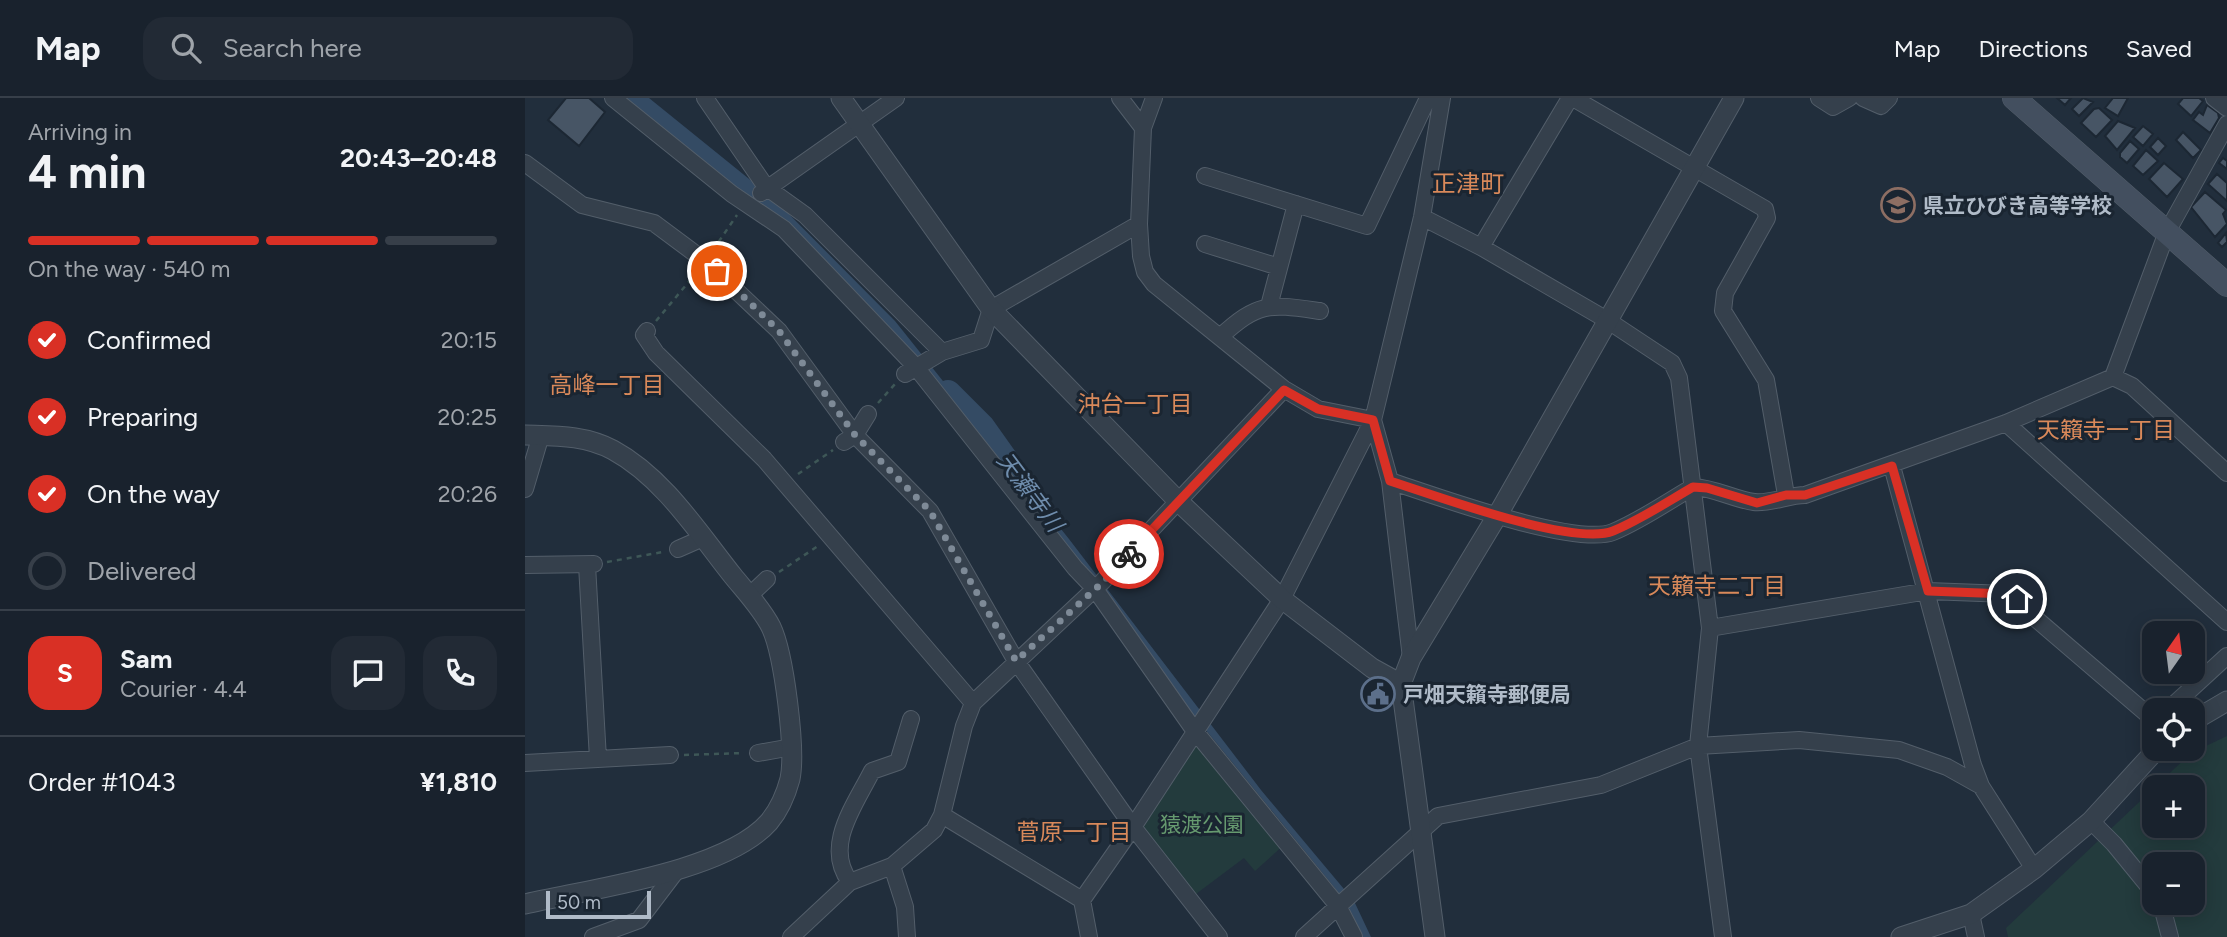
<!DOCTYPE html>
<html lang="en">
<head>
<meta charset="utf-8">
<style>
	body { margin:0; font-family:Figtree,"Noto Sans JP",sans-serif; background:#222a35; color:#f1f3f6; height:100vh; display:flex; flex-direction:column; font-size:26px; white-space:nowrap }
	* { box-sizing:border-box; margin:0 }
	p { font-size:23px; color:#9fa4aa }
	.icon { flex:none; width:38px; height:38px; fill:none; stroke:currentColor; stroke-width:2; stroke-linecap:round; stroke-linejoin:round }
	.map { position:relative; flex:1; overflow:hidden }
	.drawer { display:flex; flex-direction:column; background:#19222d; width:525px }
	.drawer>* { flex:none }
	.needle { width:46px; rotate:14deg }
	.buttons { position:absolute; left:1617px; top:523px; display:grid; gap:14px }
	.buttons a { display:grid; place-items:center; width:63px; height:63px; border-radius:14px; background:#19222d; box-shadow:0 4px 18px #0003,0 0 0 2px #373f49; font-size:35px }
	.scale { position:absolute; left:21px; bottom:18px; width:105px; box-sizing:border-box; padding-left:7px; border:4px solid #b0bbc8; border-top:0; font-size:19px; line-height:24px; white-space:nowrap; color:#b0bbc8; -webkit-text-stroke:5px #1a2531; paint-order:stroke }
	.pin { position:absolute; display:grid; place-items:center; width:60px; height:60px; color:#fff; margin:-30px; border:4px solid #fff; border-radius:50%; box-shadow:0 2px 7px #0007 }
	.courier { position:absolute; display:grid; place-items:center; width:70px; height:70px; margin:-35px; border:5px solid #d93025; border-radius:50%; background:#fff; color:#222; box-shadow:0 2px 9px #0007 }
	.head em { font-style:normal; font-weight:700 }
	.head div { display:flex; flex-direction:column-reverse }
	.head { display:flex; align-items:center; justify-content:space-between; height:119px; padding:0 28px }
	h1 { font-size:46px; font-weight:700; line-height:52px }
	.bar { display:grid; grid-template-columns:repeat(4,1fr); gap:10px 7px; align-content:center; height:84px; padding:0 28px }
	.bar i { height:9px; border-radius:5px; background:#373f49 }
	.bar .current { background:#d93025 }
	.bar p { grid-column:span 4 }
	.line { display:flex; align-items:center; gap:18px; padding:0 28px; border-top:2px solid #373f49 }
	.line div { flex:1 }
	.round { display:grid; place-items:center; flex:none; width:74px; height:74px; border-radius:21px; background:#222a35 }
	ol { padding:0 28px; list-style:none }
	li { display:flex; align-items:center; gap:21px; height:77px }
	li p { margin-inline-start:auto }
	li .icon { padding:7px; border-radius:50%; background:#d93025; color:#fff; stroke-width:4 }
	li:last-child { color:#9fa4aa }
	li i { width:38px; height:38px; border:4px solid #373f49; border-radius:50% }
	header { display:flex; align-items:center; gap:42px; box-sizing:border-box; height:98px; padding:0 35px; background:#19222d; border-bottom:2px solid #373f49 }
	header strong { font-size:33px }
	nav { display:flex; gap:38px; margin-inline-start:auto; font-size:24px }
	.search { width:490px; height:63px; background:#222a35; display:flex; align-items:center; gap:18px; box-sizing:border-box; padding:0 24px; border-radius:21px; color:#9fa4aa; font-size:26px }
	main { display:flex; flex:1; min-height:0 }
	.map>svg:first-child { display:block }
</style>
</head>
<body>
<header>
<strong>Map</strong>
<div class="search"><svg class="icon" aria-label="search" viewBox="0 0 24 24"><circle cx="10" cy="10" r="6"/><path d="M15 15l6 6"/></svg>Search here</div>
<nav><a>Map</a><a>Directions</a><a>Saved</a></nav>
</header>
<main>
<section class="drawer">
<div class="head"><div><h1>4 min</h1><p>Arriving in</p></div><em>20:43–20:48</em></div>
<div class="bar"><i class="current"></i><i class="current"></i><i class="current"></i><i></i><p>On the way · 540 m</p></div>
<ol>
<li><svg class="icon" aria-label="check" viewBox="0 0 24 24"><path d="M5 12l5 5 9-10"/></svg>Confirmed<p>20:15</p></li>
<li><svg class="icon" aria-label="check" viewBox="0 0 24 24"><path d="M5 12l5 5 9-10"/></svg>Preparing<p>20:25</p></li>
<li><svg class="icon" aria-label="check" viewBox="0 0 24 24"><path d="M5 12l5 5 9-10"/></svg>On the way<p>20:26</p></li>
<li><i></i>Delivered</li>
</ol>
<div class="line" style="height:126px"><b class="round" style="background:#d93025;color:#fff">S</b><div><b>Sam</b><p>Courier · 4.4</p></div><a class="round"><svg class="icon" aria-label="chat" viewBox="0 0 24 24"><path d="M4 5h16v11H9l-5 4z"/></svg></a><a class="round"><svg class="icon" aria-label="phone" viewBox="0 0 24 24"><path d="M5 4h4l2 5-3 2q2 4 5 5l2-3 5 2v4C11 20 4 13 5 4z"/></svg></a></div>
<div class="line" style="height:91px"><div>Order #1043</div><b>¥1,810</b></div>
</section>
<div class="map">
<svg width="1702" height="839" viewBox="0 0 1702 839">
	<rect width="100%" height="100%" fill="#212e3c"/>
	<!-- green -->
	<path fill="#233b3d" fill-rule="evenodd" d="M669 637 761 745 730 773 719 760 667 799 612 729Z
		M1702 638V839H1483L1481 830 1629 690V728H1668V690L1630 689 1666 655ZM1629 766H1668V805H1629Z"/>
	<!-- water -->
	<path fill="#344b64" d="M96 0H124L249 101 370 223 544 441 736 692 829 803 846 839H836L827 816 809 789 306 173Z"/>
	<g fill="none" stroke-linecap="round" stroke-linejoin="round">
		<!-- river -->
		<path stroke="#344b64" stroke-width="26" d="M423 295 457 329 496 384"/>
	</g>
	<!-- building -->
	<path fill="#475565" stroke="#1c2733" stroke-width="2" d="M41 0H64L80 14 54 48 23 22Z
		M1532 0H1546L1540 7Z
		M1558 0 1568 4 1554 18 1547 11Z
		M1588 0H1603L1593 18 1580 10Z
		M1658 0H1674L1678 3 1666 18 1653 6Z
		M1682 7 1693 15 1694 20 1685 35 1668 22 1674 14 1678 17Z
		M1574 10 1587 22 1571 39 1556 25 1569 11Z
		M1593 23 1610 30 1592 52 1580 38Z
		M1618 28 1628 36 1618 48 1608 39Z
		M1658 34 1676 52 1668 60 1651 42Z
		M1633 40 1641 48 1633 57 1625 49Z
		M1605 43 1614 51 1602 65 1595 59V55Z
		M1621 52 1633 63 1618 77 1608 68Z
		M1698 60 1702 63V71L1694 65Z
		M1639 65 1658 81 1642 99 1624 81Z
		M1692 76 1702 85V103L1683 86Z
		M1680 94 1701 112 1698 116 1702 126 1690 139 1666 109Z
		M1701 135 1702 144 1697 149 1693 145Z"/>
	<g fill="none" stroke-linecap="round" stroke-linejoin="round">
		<!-- minor casing -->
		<g stroke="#535e6a" stroke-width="18">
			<path id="minor" d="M88 0 207 96 259 131 390 268 550 470 570 491 669 632 813 808 829 839
				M180 0 241 89 280 117 417 254
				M595 0 618 30
				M629 0 618 30 614 126 616 158 620 174 629 186 759 291 793 311 848 322
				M1048 0 1240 111 1242 120 1200 195 1198 213 1241 282 1261 397
				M1294 0 1308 9 1324 0
				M1338 0 1356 8 1364 0
				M1689 0 1702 10
				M0 65 57 107 129 125 180 163 254 233 330 337 405 413 491 563 608 729 557 802 564 839
				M680 78 842 128 903 0
				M236 95 371 0
				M897 119 956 149 1082 222 1147 265 1154 280 1185 530 1173 648 1198 839
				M680 146 754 169
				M956 149 1045 0
				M744 208 771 106
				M122 233 119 237 131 255 239 361 448 605
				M695 239C734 203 745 206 795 213
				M380 276 417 254 456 242 466 211 614 126
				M1588 279 1607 288 1702 375
				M848 322 865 383 886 560
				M1481 325 1702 524
				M319 344 330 337 343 316
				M1367 368 1448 667 1456 688 1509 771
				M865 383C908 397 1050 449 1088 434 1115 423 1142 404 1168 389 1190 390 1208 401 1229 404 1244 406 1264 397 1280 397L1481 325 1588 279 1642 134 1702 26
				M0 391 16 337
				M153 451 178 440
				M0 467 69 466
				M62 467 73 661
				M224 498 242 481
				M1185 530 1403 493 1482 496 1629 622
				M1643 612 1702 558
				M233 655 267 649
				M0 665 145 657
				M417 717 557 802
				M1566 723 1589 746 1629 795
				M367 768 380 809 382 839
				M325 784C298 748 330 707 347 673L373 664 386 621
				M1636 805 1645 839
				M1446 816 1451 839
				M68 839 114 822 152 772
				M266 839 325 784 367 768 409 732 417 717 439 628 448 605 577 484 759 291
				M694 839 608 729 757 501 848 322 897 119 917 0
				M779 839 913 718 1076 687 1173 648 1274 642 1374 652 1422 669 1456 688"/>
		</g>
		<!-- tertiary casing -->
		<g stroke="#535e6a" stroke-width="21">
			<path id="tertiary" d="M316 0 466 211 654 404 757 501 847 570 876 586
				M0 337C31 338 60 337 88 352 138 379 173 434 208 478 221 494 237 511 246 529 259 556 271 652 265 681 261 696 254 712 244 724 200 774 64 791 0 806
				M1668 623 1702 603
				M910 839 876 586 886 560 972 418 1209 0
				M1376 839 1446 816 1509 771 1566 723 1632 651"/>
		</g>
		<!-- secondary casing -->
		<g stroke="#535e6a" stroke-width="24">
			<path id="secondary" d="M1489 0 1702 187"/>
		</g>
		<!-- path -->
		<path stroke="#3e5757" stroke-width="2.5" stroke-dasharray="5 5" stroke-linecap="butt" d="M188 152 212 117
			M131 223 172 174
			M353 305 370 286
			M273 376 308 352
			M82 464 138 454
			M254 474 293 448
			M159 657 219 655"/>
		<!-- minor -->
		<use href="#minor" stroke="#35404c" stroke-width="16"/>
		<!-- tertiary -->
		<use href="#tertiary" stroke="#35404c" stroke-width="19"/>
		<!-- secondary -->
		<use href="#secondary" stroke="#434f5f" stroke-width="23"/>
	</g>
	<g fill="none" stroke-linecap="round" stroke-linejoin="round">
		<!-- done -->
		<path stroke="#7e8a97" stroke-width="7" stroke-dasharray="0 12.6" d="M192 173 254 233 330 337 405 413 491 563 578 484 604 456"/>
		<!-- route -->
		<path stroke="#d93025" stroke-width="9" d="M604 456 759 292 793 311 848 322 865 383C909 397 1049 449 1088 433 1115 422 1142 404 1168 389L1182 390 1232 405 1261 397H1280L1367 368 1403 493 1482 496 1492 501"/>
	</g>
	<!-- icons -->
	<defs>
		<g id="school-ring" transform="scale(1.75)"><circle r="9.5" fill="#1a2531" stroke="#8d6e63" stroke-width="1.5"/><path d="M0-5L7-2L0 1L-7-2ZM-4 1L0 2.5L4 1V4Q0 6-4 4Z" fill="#8d6e63"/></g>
		<g id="civic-ring" transform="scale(1.75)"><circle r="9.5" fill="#1a2531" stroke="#5c6f8a" stroke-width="1.5"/><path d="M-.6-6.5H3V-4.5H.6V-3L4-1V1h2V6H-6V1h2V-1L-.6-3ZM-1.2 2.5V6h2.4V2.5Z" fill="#5c6f8a"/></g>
	</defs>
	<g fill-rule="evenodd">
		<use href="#school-ring" x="1373" y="107"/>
		<use href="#civic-ring" x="853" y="596"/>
	</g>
	<g text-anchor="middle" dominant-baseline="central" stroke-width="6" stroke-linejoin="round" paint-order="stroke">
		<!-- poi labels -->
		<g font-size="21" font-weight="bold" fill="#b0bbc8" stroke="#1a2531" text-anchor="start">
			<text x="1398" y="107">県立ひびき高等学校</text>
			<text x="878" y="596">戸畑天籟寺郵便局</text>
		</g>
		<!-- park labels -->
		<g font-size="21" fill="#669a6f" stroke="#1a2531">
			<text x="677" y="726">猿渡公園</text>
		</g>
		<!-- neighbourhood labels -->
		<g font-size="23" fill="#d9895a" stroke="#1a2531">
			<text x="82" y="287">高峰一丁目</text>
			<text x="610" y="306">沖台一丁目</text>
			<text x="1581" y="332">天籟寺一丁目</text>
			<text x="1192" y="488">天籟寺二丁目</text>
			<text x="549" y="734">菅原一丁目</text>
		</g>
		<!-- water labels -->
		<g font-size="23" font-style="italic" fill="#6f8dad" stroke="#1a2531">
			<text transform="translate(505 394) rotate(53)">天瀬寺川</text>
		</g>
		<!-- quarter labels -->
		<g font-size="24" fill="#d9895a" stroke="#1a2531">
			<text x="943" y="85">正津町</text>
		</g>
	</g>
</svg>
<div class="buttons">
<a><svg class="needle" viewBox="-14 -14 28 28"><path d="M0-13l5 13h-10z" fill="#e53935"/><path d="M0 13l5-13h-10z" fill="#9fa4aa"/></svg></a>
<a><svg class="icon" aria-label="locate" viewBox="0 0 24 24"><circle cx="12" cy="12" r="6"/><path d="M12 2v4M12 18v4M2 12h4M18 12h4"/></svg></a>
<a>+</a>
<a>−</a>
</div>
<div class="scale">50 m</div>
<div class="pin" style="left:192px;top:173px;background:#ea580c"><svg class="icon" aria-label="bag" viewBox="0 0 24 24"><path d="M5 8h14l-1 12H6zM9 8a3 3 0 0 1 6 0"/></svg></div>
<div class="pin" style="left:1492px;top:501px;background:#1f2937"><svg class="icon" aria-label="home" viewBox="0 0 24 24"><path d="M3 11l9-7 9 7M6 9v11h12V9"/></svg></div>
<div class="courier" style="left:604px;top:456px"><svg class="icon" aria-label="bike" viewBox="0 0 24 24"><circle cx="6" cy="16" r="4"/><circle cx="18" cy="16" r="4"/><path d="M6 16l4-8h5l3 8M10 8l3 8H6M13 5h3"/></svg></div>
</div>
</main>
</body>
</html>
